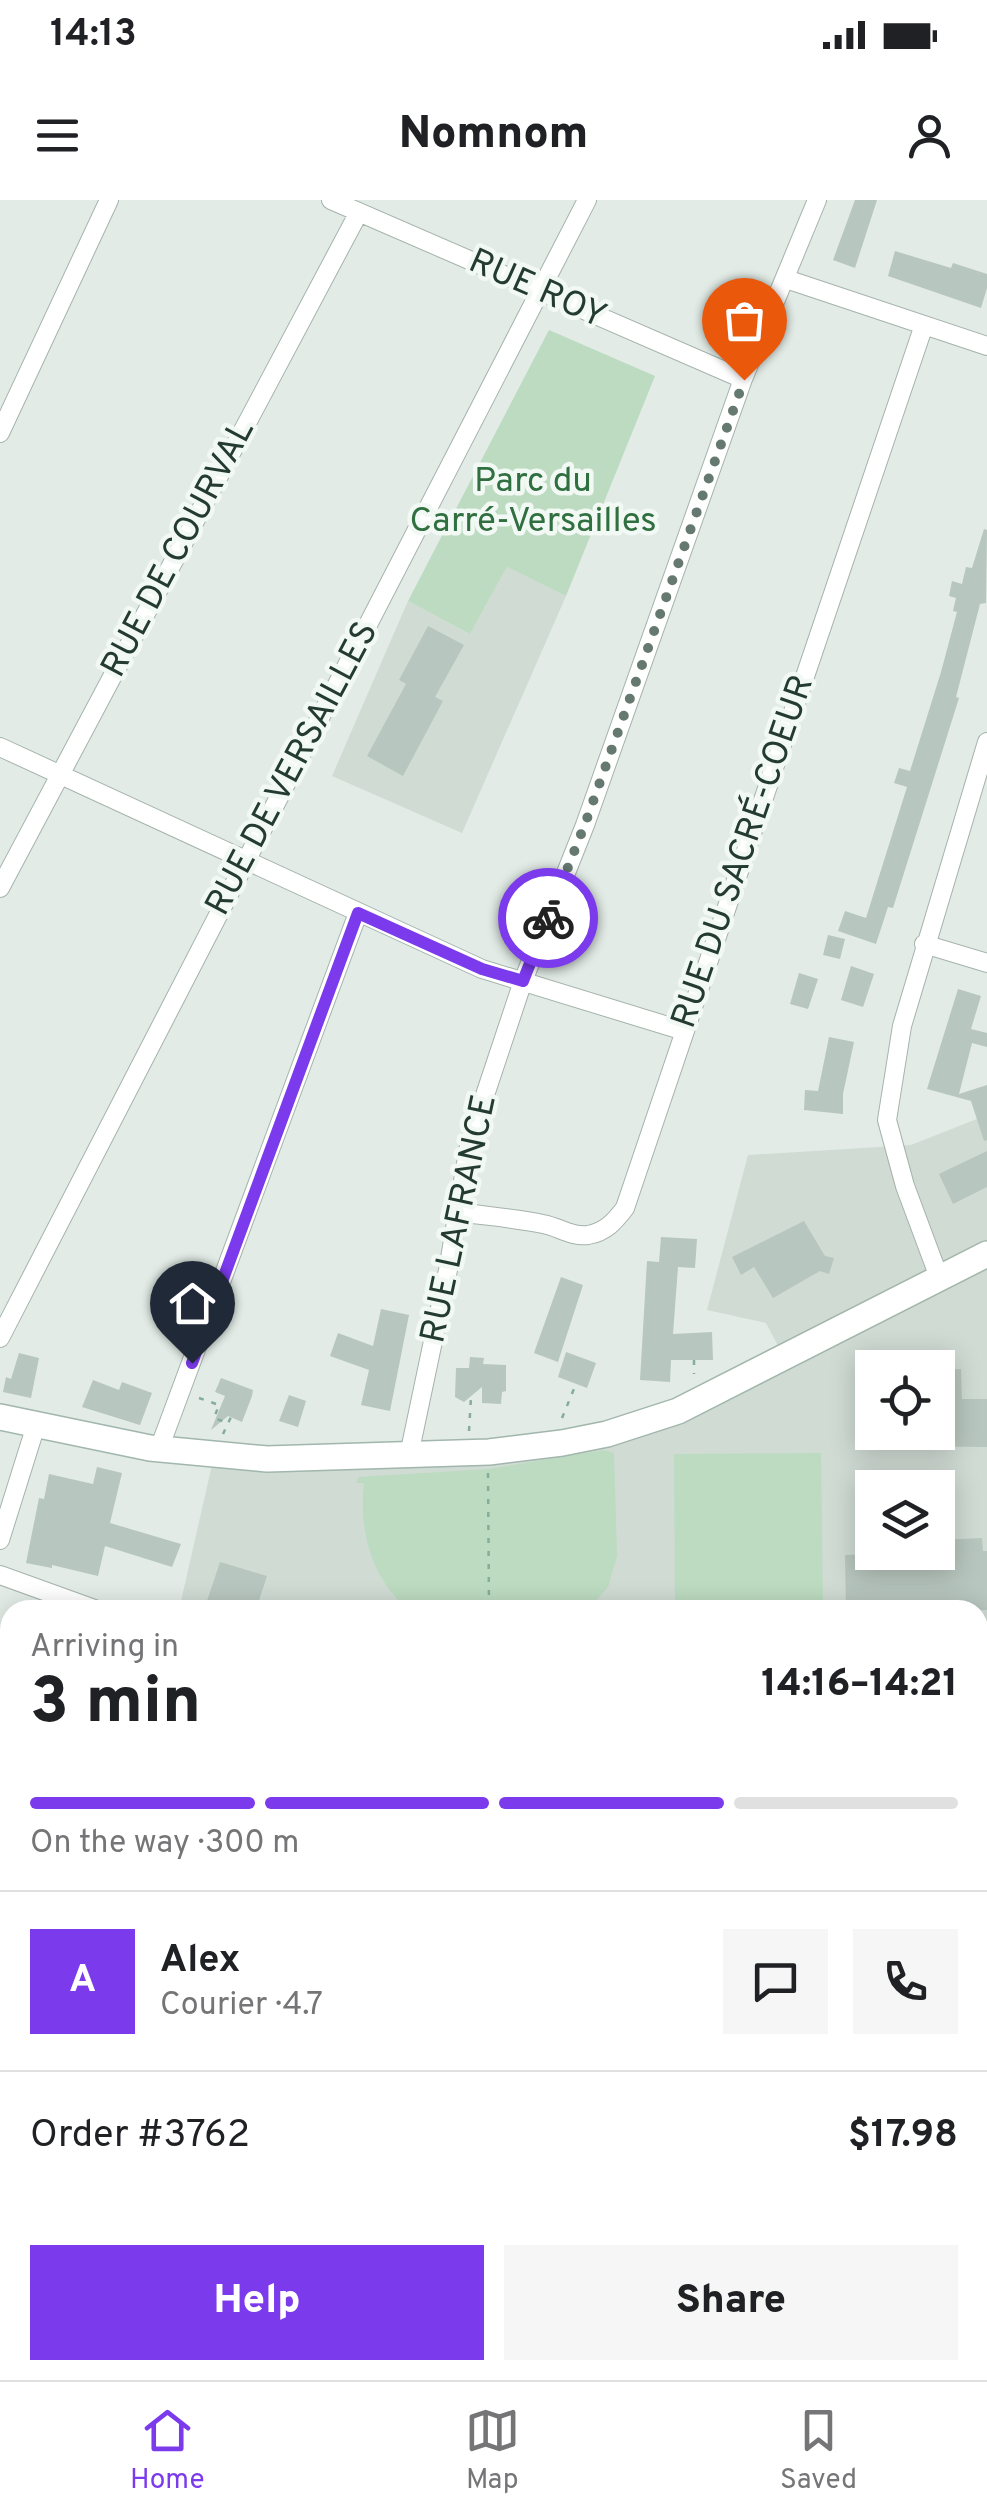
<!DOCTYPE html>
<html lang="en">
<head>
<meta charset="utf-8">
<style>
	body { margin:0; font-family:Overpass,sans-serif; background:#f6f6f6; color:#202124; height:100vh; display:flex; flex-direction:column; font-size:38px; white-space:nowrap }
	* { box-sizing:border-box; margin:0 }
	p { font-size:32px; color:#757577 }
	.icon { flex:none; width:55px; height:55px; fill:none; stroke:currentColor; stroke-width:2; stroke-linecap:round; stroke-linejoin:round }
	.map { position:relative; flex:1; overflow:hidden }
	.panel { position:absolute; left:0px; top:1400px; width:988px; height:780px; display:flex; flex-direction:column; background:#fff; border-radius:30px 30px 0 0; box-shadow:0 5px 25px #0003 }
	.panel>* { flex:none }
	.buttons { position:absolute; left:855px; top:1150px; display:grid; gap:20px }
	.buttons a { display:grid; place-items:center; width:100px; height:100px; border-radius:0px; background:#fff; box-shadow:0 5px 25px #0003; font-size:50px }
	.pin { position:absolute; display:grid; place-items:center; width:85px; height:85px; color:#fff; margin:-102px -42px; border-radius:50% 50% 50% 0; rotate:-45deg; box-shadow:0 0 10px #0007 }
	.pin .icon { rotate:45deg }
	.courier { position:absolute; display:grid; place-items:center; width:100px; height:100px; margin:-50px; border:8px solid #7c3aed; border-radius:50%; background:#fff; color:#222; box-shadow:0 2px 12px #0007 }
	.overview em { font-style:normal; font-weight:800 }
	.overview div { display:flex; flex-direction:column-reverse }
	.overview { display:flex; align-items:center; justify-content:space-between; height:170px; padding:0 30px }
	h1 { font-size:65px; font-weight:800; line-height:75px }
	.bar { display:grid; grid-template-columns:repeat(4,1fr); gap:15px 10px; align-content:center; height:120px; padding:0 30px }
	.bar i { height:12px; border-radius:8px; background:#e0e0e0 }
	.bar .current { background:#7c3aed }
	.bar p { grid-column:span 4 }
	.line { display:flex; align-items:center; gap:25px; padding:0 30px; border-top:2px solid #e0e0e0 }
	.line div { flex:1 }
	.round { display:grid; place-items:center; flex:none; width:105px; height:105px; border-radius:0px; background:#f6f6f6 }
	.button { display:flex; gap:20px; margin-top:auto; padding:20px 30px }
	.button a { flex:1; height:115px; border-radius:0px; background:#7c3aed; color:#fff; font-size:40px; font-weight:800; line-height:115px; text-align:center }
	.button a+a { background:#f6f6f6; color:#202124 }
	.status { display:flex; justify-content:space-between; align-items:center; height:70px; padding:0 50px; background:#fff; direction:ltr }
	.status svg { height:28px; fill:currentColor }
	header { display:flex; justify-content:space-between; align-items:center; height:130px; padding:0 30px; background:#fff; font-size:45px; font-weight:800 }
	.tabs { display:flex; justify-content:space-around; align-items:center; height:140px; border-top:2px solid #e0e0e0; background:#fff; font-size:28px; color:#757577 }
	.tabs a { display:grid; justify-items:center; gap:5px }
	.tabs .current { color:#7c3aed }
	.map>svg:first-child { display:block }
</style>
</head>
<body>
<div class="status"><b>14:13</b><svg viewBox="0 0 49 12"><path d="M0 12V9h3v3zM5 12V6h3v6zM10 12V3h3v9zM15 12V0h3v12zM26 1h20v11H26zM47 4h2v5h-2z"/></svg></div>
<header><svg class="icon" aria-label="menu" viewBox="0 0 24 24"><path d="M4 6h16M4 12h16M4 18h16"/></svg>Nomnom<svg class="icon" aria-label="person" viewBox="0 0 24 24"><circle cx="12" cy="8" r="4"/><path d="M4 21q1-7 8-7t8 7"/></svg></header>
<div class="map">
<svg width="987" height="2180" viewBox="0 0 987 2180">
	<rect width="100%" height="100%" fill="#e2ebe6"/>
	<!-- built -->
	<path fill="#d0dbd4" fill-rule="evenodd" d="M507 367 566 396 462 633 332 576 408 401 470 434Z
		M987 915V2180H0V2137L10 2135V2170H978V1410H179L214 1256 605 1234 785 1159 766 1123 707 1110 748 955 911 945ZM872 1168H938V1232H872ZM872 1288H938V1352H872Z"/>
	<!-- green -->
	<path fill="#bcdbc0" d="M549 130 655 176 566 396 507 367 470 434 408 401Z
		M604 1250 614 1253 617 1356 608 1387 588 1410H408C371 1376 359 1333 364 1283H356L359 1277 488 1269Z
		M821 1253 823 1410H675L674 1254Z
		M987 1514V1656L978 1657V1517Z
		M987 1981V2063L978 2062V2007Z"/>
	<!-- building -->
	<path fill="#b7c6be" d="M855 0H877L855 68 833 60Z
		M895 51 951 68 953 63 987 74V88L981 108 888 76Z
		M984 329 987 330 986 403 980 404 956 497 959 498 893 708 888 707 876 744 838 731 845 711 866 718 907 587 894 583 899 568 910 571 941 472 957 412 953 411 956 398 949 396 952 381 962 384 966 367 972 368Z
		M428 426 464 445 435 497 443 501 403 576 367 556 406 484 399 480Z
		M828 735 845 739 840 759 823 755Z
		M851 766 874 774 863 807 841 800Z
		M799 773 818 779 808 809 790 804Z
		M958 789 981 796 971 829 987 833V847L972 843 959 894 987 885V940L984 941 971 901 927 889Z
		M829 837 854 842 843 894V914L804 910 805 890 818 891Z
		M987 951V987L953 1004 939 974Z
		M804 1021 825 1056 834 1058 829 1074 820 1071 773 1098 754 1067 741 1075 732 1057Z
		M661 1037 697 1039 695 1068 678 1067 673 1134 712 1132 713 1160H671L670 1182 640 1180 647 1061 659 1062Z
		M561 1077 583 1085 558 1162 534 1153Z
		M381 1109 409 1115 390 1211 361 1205 369 1170 330 1156 338 1133 373 1146Z
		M566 1152 596 1163 587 1188 558 1177Z
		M19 1153 39 1158 31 1198 3 1192 6 1177 11 1179Z
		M470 1157 484 1158 483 1164 506 1165V1191L502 1192 501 1204 482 1203V1187L464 1202 455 1197 456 1168H469Z
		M961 1169 962 1199H987V1247L876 1246V1232H938V1170Z
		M221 1178 253 1190 252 1196 242 1222 228 1216 211 1230 225 1196 215 1192Z
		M93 1180 119 1190 122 1182 152 1193 140 1225 82 1207Z
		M289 1195 306 1201 298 1227 279 1221Z
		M97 1267 122 1273 110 1323 181 1344 172 1367 105 1346 98 1376 52 1365V1368L26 1363 39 1298 44 1299 49 1274 93 1284Z
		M982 1338 983 1351H987V1410H846L845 1355 938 1352V1340Z
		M220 1362 267 1376 256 1410H204Z"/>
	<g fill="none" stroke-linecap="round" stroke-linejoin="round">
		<!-- lane casing -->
		<g stroke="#a5b3ac" stroke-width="11">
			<path id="lane" d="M978 1732 987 1734
				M978 1927 987 1902
				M0 2058 10 2065
				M41 2170 42 2180
				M514 2170 515 2180
				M932 2170 936 2180"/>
		</g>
		<!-- street casing -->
		<g stroke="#a5b3ac" stroke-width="20">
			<path id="street" d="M331 0 743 179
				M786 79 987 146
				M0 233 109 0
				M0 547 482 769 684 831
				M0 688 359 12
				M924 744 987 763
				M457 1012C485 1016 515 1018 543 1024 559 1027 571 1037 588 1035 606 1032 615 1021 625 1008L924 125
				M940 1080 905 986 887 920 902 826 987 542
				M0 1138 587 0
				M159 1249 358 713
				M409 1255 448 1070 470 940 523 781 585 625 743 179 817 0
				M0 1340 36 1225
				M0 1375 97 1410"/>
		</g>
		<!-- secondary casing -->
		<g stroke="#a1b6ac" stroke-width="28">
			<path id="secondary" d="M0 1217 150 1248 267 1259 489 1252 562 1243 607 1234 678 1211 987 1054
				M978 2101H987
				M0 2143 10 2141"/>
		</g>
		<!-- path -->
		<path stroke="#84ad9a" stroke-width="2.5" stroke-dasharray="5 8" stroke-linecap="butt" d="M694 1160V1174
			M199 1198 219 1205 214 1218 228 1223
			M562 1218 576 1184
			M469 1231 471 1197
			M223 1234 231 1217
			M488 1273 489 1410
			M978 2071 987 2073
			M0 2110 10 2107"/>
		<!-- lane -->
		<use href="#lane" stroke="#fff" stroke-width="9"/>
		<!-- street -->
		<use href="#street" stroke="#fff" stroke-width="18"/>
		<!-- secondary -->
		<use href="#secondary" stroke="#fff" stroke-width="25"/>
	</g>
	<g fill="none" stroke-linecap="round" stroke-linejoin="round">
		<!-- done -->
		<path stroke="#667970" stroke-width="10" stroke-dasharray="0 18" d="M548 718 585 624 744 180"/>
		<!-- route -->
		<path stroke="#7c3aed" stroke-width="12" d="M192 1163 358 713 482 769 523 781 548 718"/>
	</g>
	<g text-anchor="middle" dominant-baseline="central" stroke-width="9" stroke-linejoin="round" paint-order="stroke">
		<!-- street labels -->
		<g font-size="35" fill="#233b31" stroke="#f2f8f4">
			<text transform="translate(537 90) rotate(24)">RUE ROY</text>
			<text transform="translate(179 349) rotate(-62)">RUE DE COURVAL</text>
			<text transform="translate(293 569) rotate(-62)">RUE DE VERSAILLES</text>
			<text transform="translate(744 652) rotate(-71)">RUE DU SACRÉ-COEUR</text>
			<text transform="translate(460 1019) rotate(-78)">RUE LAFRANCE</text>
		</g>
		<!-- park labels -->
		<g font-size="35" fill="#306f40" stroke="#f2f8f4">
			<text x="533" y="282">Parc du<tspan x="533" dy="40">Carré-Versailles</tspan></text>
		</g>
	</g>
</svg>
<div class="buttons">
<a><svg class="icon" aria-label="locate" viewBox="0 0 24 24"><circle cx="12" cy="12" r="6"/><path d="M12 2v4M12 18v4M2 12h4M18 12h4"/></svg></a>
<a><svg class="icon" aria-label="layers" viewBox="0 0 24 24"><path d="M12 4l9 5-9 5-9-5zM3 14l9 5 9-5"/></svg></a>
</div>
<div class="pin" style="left:744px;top:180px;background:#ea580c"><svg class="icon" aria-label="bag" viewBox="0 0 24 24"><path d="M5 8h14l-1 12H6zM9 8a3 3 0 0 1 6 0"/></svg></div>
<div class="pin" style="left:192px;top:1163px;background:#1f2937"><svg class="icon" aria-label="home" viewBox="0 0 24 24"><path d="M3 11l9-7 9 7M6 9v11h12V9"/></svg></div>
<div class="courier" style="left:548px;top:718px"><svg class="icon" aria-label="bike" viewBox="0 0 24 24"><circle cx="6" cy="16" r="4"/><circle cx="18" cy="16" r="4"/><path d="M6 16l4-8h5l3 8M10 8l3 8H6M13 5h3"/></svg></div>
<section class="panel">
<div class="overview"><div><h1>3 min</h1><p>Arriving in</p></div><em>14:16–14:21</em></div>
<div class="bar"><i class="current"></i><i class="current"></i><i class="current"></i><i></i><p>On the way · 300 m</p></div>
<div class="line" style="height:180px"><b class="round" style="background:#7c3aed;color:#fff">A</b><div><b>Alex</b><p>Courier · 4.7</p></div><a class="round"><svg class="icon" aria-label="chat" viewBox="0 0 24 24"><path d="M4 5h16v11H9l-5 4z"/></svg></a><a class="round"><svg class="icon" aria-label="phone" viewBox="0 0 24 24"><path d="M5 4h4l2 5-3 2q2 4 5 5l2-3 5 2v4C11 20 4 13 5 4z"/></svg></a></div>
<div class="line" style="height:130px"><div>Order #3762</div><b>$17.98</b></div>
<div class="button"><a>Help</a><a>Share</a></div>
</section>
</div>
<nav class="tabs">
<a class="current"><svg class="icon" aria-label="home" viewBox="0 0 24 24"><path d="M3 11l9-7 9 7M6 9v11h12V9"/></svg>Home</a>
<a><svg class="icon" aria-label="map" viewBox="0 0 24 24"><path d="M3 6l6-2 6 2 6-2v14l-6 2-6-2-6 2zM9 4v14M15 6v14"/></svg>Map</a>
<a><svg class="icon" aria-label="saved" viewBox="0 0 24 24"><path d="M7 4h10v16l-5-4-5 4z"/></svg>Saved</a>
</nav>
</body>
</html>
